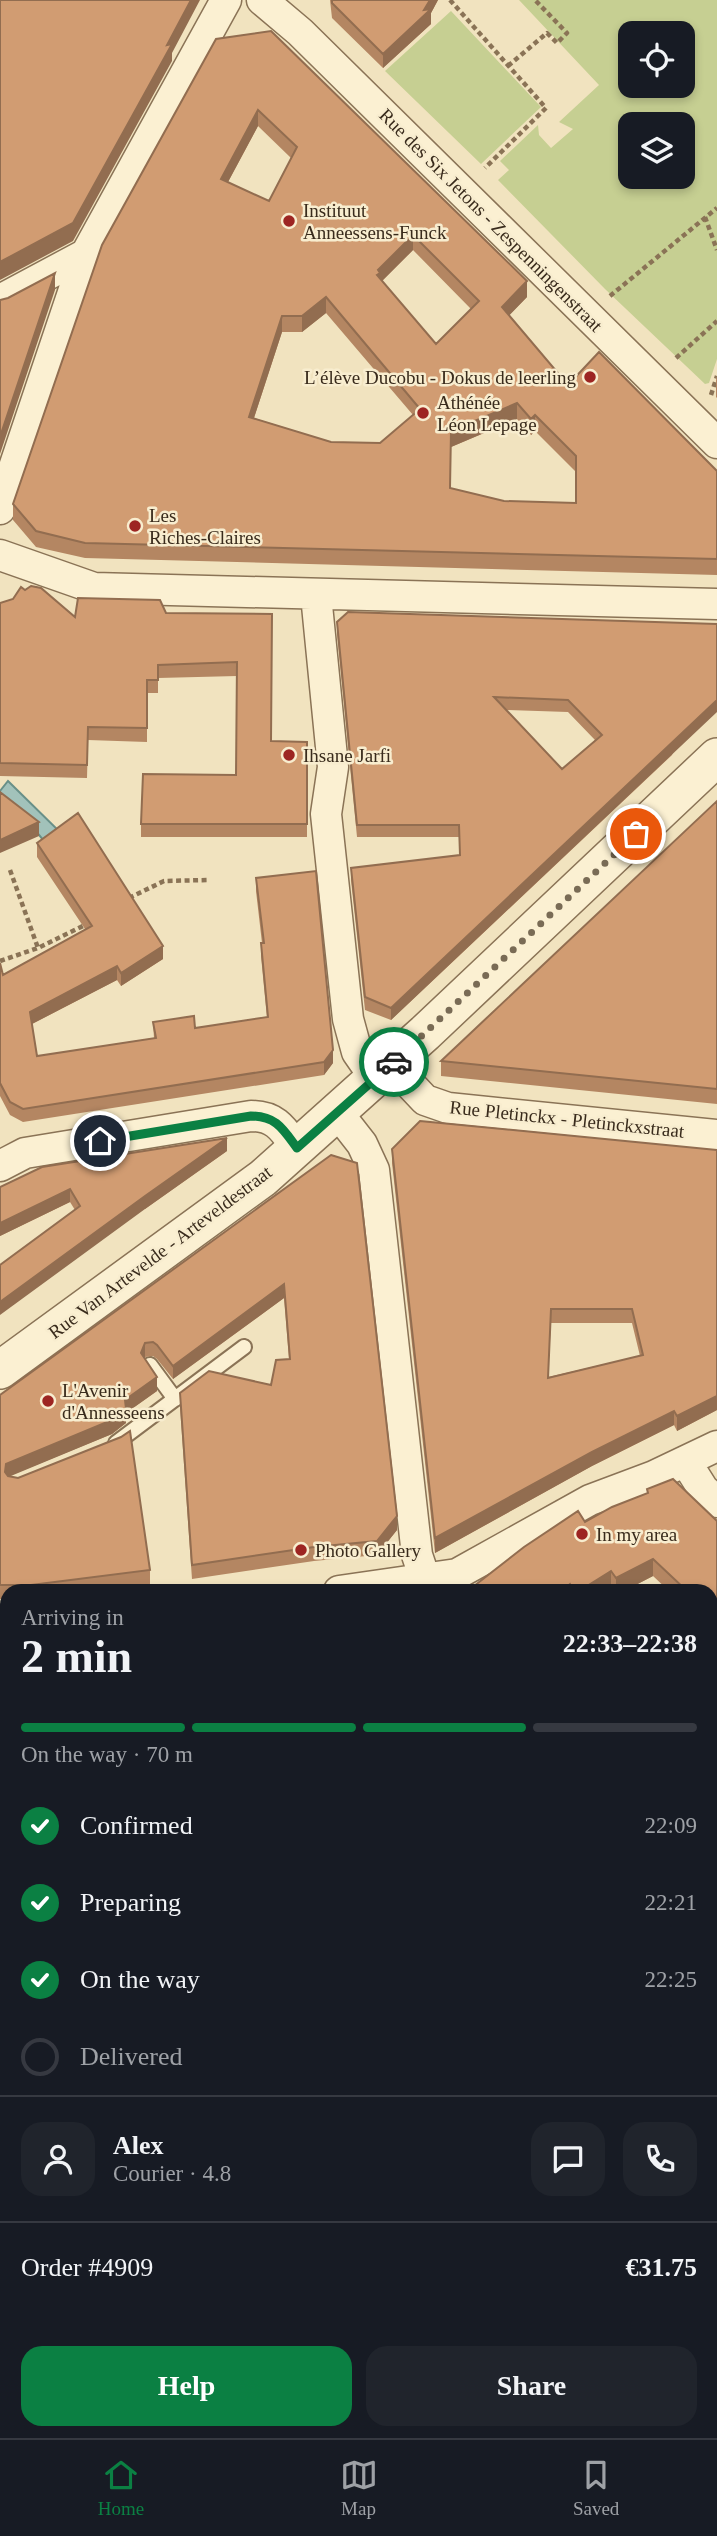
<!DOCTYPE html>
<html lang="en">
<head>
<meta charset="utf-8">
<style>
	body { margin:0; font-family:Georgia,serif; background:#20242c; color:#f1f3f6; height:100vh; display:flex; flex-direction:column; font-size:26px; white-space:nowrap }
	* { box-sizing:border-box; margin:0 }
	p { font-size:23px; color:#9ea1a6 }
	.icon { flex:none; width:38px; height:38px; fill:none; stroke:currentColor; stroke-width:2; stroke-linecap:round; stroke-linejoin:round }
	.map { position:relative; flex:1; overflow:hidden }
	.sheet { position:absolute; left:0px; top:1584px; width:718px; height:856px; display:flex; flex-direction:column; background:#171b24; border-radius:21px 21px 0 0; box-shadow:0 4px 10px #0003 }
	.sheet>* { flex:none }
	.buttons { position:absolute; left:618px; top:21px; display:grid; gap:14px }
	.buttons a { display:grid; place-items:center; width:77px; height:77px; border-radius:14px; background:#171b24; box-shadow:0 4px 10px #0003; font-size:35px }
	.pin { position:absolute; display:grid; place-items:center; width:60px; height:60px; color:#fff; margin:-30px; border:4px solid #fff; border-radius:50%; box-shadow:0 2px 7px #0007 }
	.courier { position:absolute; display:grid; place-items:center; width:70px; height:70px; margin:-35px; border:5px solid #0b8043; border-radius:50%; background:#fff; color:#222; box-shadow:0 2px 9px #0007 }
	.summary em { font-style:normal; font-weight:700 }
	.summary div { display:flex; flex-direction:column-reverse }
	.summary { display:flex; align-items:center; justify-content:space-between; height:119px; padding:0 21px }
	h1 { font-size:46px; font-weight:700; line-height:52px }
	.bar { display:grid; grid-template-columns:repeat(4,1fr); gap:10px 7px; align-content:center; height:84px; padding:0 21px }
	.bar i { height:9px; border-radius:5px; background:#363941 }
	.bar .current { background:#0b8043 }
	.bar p { grid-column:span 4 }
	.line { display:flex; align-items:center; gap:18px; padding:0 21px; border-top:2px solid #363941 }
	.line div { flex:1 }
	.round { display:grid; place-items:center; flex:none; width:74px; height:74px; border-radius:21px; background:#20242c }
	ol { padding:0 21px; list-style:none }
	li { display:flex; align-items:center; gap:21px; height:77px }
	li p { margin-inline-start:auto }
	li .icon { padding:7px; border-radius:50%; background:#0b8043; color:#fff; stroke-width:4 }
	li:last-child { color:#9ea1a6 }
	li i { width:38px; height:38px; border:4px solid #363941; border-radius:50% }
	.button { display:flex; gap:14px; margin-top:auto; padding:14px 21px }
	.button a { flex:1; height:80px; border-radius:21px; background:#0b8043; color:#fff; font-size:28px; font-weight:700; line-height:80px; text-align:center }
	.button a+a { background:#20242c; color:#f1f3f6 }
	.dock { display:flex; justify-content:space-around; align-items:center; height:98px; border-top:2px solid #363941; background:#171b24; font-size:19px; color:#9ea1a6 }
	.dock a { display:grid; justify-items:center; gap:4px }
	.dock .current { color:#0b8043 }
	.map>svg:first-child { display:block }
</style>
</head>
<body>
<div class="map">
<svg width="717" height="2438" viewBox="0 0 717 2438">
	<rect width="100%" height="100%" fill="#f1e3bf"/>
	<!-- green -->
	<path fill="#c6cf92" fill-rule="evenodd" d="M519 0H717V359L709 383 705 384 605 289 498 180 509 170 500 161 538 125 539 135 551 148 573 129 559 122 599 85ZM630 33H682V86H630ZM630 124H682V177H630Z
		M451 11 541 107 481 164 385 71Z"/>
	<!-- water -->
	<path fill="#a2c2ba" stroke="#699088" stroke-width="2" d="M8 781 64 836 58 858 35 830 0 805V791Z"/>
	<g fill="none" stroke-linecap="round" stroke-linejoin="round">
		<!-- service casing -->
		<g stroke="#8a7356" stroke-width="18">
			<path id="service" d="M150 1365 175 1399
				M116 1443 244 1347"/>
		</g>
		<!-- pedestrian casing -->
		<g stroke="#8a7356" stroke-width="24">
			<path id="pedestrian" d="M0 2327 7 2321
				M16 2438 22 2432"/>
		</g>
		<!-- minor casing -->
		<g stroke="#8a7356" stroke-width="33">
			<path id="minor" d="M262 0 300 32 717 443
				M0 300 86 254
				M0 509 86 254 226 0
				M0 555 94 588 717 604
				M316 595 333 767 326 814 348 1019 357 1052 375 1078
				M391 1064 425 1100 448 1108 717 1135
				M337 1112 362 1144 374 1170 417 1555 429 1591
				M0 1166 25 1153 251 1116C276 1116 283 1129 297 1148
				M686 1462 703 1489 717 1502
				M339 1591 457 1574 590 1500 654 1476 717 1446
				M0 1620H7
				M667 2432 673 2438"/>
		</g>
		<!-- tertiary casing -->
		<g stroke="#8a7356" stroke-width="40">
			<path id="tertiary" d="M0 1370 263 1178 425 1033 717 757
				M0 2147 7 2155
				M215 2432 220 2438"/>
		</g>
		<!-- path -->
		<path stroke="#8a7356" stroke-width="4.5" stroke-dasharray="5 3.5" stroke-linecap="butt" d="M450 0 546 108 485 168
			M508 66 547 33 557 43 567 33 535 0
			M705 217 717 250
			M610 296 717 208
			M676 358 717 321
			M711 395 717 376
			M10 870 38 948
			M129 898 164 881 207 880
			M0 961 38 948 83 926"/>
		<!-- service -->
		<use href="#service" stroke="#fbf0d2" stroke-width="14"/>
		<!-- pedestrian -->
		<use href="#pedestrian" stroke="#fbf0d2" stroke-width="21"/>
		<!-- minor -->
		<use href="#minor" stroke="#fbf0d2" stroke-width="30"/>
		<!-- tertiary -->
		<use href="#tertiary" stroke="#fbf0d2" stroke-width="37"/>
	</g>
	<!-- wall -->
	<path fill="#b48662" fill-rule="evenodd" d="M330 0H438L431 13V24L383 68 332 18Z
		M216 39 527 297 509 315 568 385 717 471V575L85 558 36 547 13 520V504ZM258 126 291 158 269 201 228 182ZM413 250 471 309 436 344 382 281ZM326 313 413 415 380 443 331 442 254 418 282 332H302ZM517 419 531 435 535 431 576 472V503L504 501 450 488 451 447Z
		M717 376V398L716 397V380Z
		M0 603 75 617 166 613 272 614 271 741 307 742V837H141V824L236 775 237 676 158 678V693H147V742L88 740 87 778 0 776Z
		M337 622 717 624 672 755 391 1020 365 1010 351 880V868L460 855 459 837H357L337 634ZM506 710 568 712 595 740 562 769Z
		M717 801V1104L441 1076V1061Z
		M37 843 163 959 121 986 117 980 32 1024 37 1056 154 1038 153 1022 195 1028 267 1018 261 956V943H262L256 891V878L333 1063 324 1075 23 1122 10 1115 0 1096V963L3 975 85 929 37 857Z
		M392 1149 717 1150V1410L677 1431 674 1425 592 1466 435 1553 392 1163ZM551 1323H632L640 1356 548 1377Z
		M227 1151 145 1209 75 1210 70 1202 0 1236V1187Z
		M331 1155 397 1530 377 1555 314 1561 192 1579 180 1407V1393L271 1385 289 1359 284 1298 173 1379 157 1359 153 1356 145 1357 144 1358 157 1391 126 1413V1423L112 1434 9 1476 150 1570V1584L98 1591H7V1599H0V1395Z
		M647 1489 717 1521V1647L710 1640V1591H669L653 1576 624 1591H613L611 1588 606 1591H473L585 1522 647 1493Z
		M710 1675 717 1682V1844L710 1837Z
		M7 1861V2095L0 2087V1862Z
		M717 2370V2437L710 2431V2376Z
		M284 2432H639L644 2438H289Z"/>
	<!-- shaded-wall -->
	<path fill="#926d50" d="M191 0H200L172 53V61L73 241 0 280V262L167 45Z
		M430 0H438L431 13V24L383 68V54L424 10Z
		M258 110V126L221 195V179Z
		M413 235V250L380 283 377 291 378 270Z
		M55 273V290L0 454V437Z
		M527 281V297L502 323V307Z
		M326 297V313L302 332V316Z
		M282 316V332L249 433V417Z
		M517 403V419L451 447V431Z
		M535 415V431L531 435V419Z
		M717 700V712L391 1020V1008Z
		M39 822V836L0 853V840Z
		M163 946V959L121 986V973Z
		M117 966V980L30 1025V1012Z
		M333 1050V1063L324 1075V1062Z
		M227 1138V1151L145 1209 0 1315V1302L145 1196Z
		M70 1189V1202L0 1236V1223Z
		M284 1284V1298L173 1379V1366Z
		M145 1343V1357L141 1367V1353Z
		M157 1377V1391L126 1413V1423L112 1434 6 1478 5 1472 6 1464 125 1400Z
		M717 1396V1410L677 1431V1416Z
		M674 1411V1425L592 1466 435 1553V1538L592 1452Z
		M397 1516V1530L377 1555V1541Z
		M653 1559V1576L624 1591H616V1578Z
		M611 1571V1588L606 1591H579Z
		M570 1584V1591H562Z
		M7 1742V1758L0 1759V1744Z
		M7 2260V2276L0 2283V2267Z
		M717 2310V2327L710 2335V2318Z"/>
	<!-- building -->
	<path fill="#d19c72" stroke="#926d50" stroke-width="2" fill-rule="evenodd" d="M0 0H191L167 45 172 44 73 223 0 262Z
		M332 0H430L424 10 431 9 383 54 332 3Z
		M271 31 527 281 502 307 568 385 599 352 717 471V559L85 543 36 531 13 504 102 245 216 39ZM258 110 297 147 269 201 221 179ZM413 235 479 301 436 344 377 275 380 273 378 270ZM326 297 420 409 380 443 331 442 249 417 282 316H302ZM517 403 531 419 535 415 576 456V503L504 501 450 488 451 431Z
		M55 273 0 437V300L8 298Z
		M31 586 41 588 75 617 78 598 160 600 166 613 272 614 271 741 307 742V824H141L143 774 236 775 237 662 158 665V680H147V728L88 727 87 765 0 763V603L13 599 21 587 25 590Z
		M348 612 717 624V700L391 1008 365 997 351 868 460 855 459 825H357L337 622ZM494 697 568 700 602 735 562 769Z
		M0 792 39 822 0 840Z
		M717 801V1089L441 1061Z
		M78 813 163 946 121 973 117 966 30 1012 37 1056 156 1038 153 1022 194 1016 195 1028 268 1017 261 943H264L256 878 316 871 333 1050 324 1062 23 1109 10 1102 0 1083V963L3 975 92 926 37 843Z
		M420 1121 717 1150V1396L677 1416 674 1411 592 1452 435 1538 392 1149ZM551 1309H632L643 1355 548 1378Z
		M227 1138 145 1196 0 1302V1265L80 1206 70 1189 0 1223V1187L42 1167Z
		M331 1155 357 1163 397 1516 377 1541 314 1547 192 1565 180 1393 209 1371 271 1385 276 1360 290 1359 284 1284 173 1366 157 1345 153 1342 145 1343 141 1353 157 1377 125 1400 126 1409 112 1420 6 1464 5 1472 8 1476 18 1478 121 1437 130 1431 150 1570 31 1585H0V1395Z
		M673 1479 717 1521V1630L710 1624V1591H687L653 1559 616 1578 611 1571 579 1591H574L570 1584 562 1591H473L474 1586 524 1547 578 1511 585 1522 612 1507 648 1493 647 1489Z
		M0 1643H7V1742L0 1744Z
		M710 1675 717 1682V1827L710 1820Z
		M7 1861V2080L0 2071V1862Z
		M710 1935 717 1942V2310L710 2318Z
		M0 2187 7 2195V2260L0 2267Z
		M717 2370V2421L710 2414V2376Z
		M48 2432H156L161 2438H42Z
		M299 2432H639L644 2438H303Z"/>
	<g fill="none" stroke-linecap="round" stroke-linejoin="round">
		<!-- done -->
		<path stroke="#796b55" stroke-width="7" stroke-dasharray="0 12.6" d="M394 1062 636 834"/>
		<!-- route -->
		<path stroke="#0b8043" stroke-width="9" d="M100 1141 251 1116C276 1116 283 1129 297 1148L394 1062"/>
	</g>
	<!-- markers -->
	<g fill="#9d2522" stroke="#f8edcf" stroke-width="2.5">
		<circle cx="289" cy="221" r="7"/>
		<circle cx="590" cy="377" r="7"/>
		<circle cx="423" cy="413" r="7"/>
		<circle cx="135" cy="526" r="7"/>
		<circle cx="289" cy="755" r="7"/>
		<circle cx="48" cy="1401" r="7"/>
		<circle cx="582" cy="1534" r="7"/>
		<circle cx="301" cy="1550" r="7"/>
	</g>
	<g text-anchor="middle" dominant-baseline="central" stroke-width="5" stroke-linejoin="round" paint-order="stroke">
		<!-- poi labels -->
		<g font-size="19" fill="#392b1c" stroke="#f8edcf" text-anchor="start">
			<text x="303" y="210">Instituut<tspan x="303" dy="22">Anneessens-Funck</tspan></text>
			<text x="576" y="377" text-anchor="end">L’élève Ducobu - Dokus de leerling</text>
			<text x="437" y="402">Athénée<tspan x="437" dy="22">Léon Lepage</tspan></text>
			<text x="149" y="515">Les<tspan x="149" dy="22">Riches-Claires</tspan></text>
			<text x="303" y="755">Ihsane Jarfi</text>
			<text x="62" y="1390">L'Avenir<tspan x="62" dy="22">d'Annesseens</tspan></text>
			<text x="596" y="1534">In my area</text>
			<text x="315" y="1550">Photo Gallery</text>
		</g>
		<!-- street labels -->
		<g font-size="19" fill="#392b1c" stroke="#f8edcf">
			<text transform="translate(491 220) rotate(45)">Rue des Six Jetons - Zespenningenstraat</text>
			<text transform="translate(567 1119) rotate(6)">Rue Pletinckx - Pletinckxstraat</text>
			<text transform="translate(160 1252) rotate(-37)">Rue Van Artevelde - Arteveldestraat</text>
		</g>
	</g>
</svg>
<div class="buttons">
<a><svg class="icon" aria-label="locate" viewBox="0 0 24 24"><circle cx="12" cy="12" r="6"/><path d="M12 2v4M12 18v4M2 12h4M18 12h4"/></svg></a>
<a><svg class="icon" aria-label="layers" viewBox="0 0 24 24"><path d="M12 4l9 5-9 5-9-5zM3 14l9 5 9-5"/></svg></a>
</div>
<div class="pin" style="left:636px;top:834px;background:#ea580c"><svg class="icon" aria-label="bag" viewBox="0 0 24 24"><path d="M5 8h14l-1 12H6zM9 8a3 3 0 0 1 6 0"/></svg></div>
<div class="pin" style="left:100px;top:1141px;background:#1f2937"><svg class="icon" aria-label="home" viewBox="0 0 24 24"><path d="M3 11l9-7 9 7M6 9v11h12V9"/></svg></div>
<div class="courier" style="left:394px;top:1062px"><svg class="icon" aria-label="car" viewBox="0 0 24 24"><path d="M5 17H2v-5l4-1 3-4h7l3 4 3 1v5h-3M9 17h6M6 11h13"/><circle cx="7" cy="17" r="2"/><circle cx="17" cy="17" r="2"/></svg></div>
<section class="sheet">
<div class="summary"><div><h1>2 min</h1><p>Arriving in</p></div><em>22:33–22:38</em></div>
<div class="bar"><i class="current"></i><i class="current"></i><i class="current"></i><i></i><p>On the way · 70 m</p></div>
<ol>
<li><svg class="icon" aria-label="check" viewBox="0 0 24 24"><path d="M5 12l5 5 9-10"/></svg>Confirmed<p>22:09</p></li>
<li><svg class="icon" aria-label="check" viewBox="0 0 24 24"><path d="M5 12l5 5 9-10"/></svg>Preparing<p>22:21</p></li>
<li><svg class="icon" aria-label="check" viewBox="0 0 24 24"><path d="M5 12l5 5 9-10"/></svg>On the way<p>22:25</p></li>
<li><i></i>Delivered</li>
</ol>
<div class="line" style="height:126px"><a class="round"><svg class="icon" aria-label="person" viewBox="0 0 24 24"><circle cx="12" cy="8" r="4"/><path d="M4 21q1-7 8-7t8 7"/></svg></a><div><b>Alex</b><p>Courier · 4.8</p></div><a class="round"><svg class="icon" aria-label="chat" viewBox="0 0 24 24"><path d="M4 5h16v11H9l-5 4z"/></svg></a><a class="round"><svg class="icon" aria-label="phone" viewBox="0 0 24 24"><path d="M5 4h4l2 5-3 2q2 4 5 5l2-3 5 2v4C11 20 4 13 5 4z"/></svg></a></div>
<div class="line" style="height:91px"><div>Order #4909</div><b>€31.75</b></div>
<div class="button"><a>Help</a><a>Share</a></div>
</section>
</div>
<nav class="dock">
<a class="current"><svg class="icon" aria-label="home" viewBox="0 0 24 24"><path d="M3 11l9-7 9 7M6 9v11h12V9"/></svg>Home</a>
<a><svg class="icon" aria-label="map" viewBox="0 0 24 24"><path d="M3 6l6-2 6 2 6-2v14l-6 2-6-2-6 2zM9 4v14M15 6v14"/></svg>Map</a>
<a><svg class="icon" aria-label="saved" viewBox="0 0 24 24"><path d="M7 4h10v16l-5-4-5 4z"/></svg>Saved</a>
</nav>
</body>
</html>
